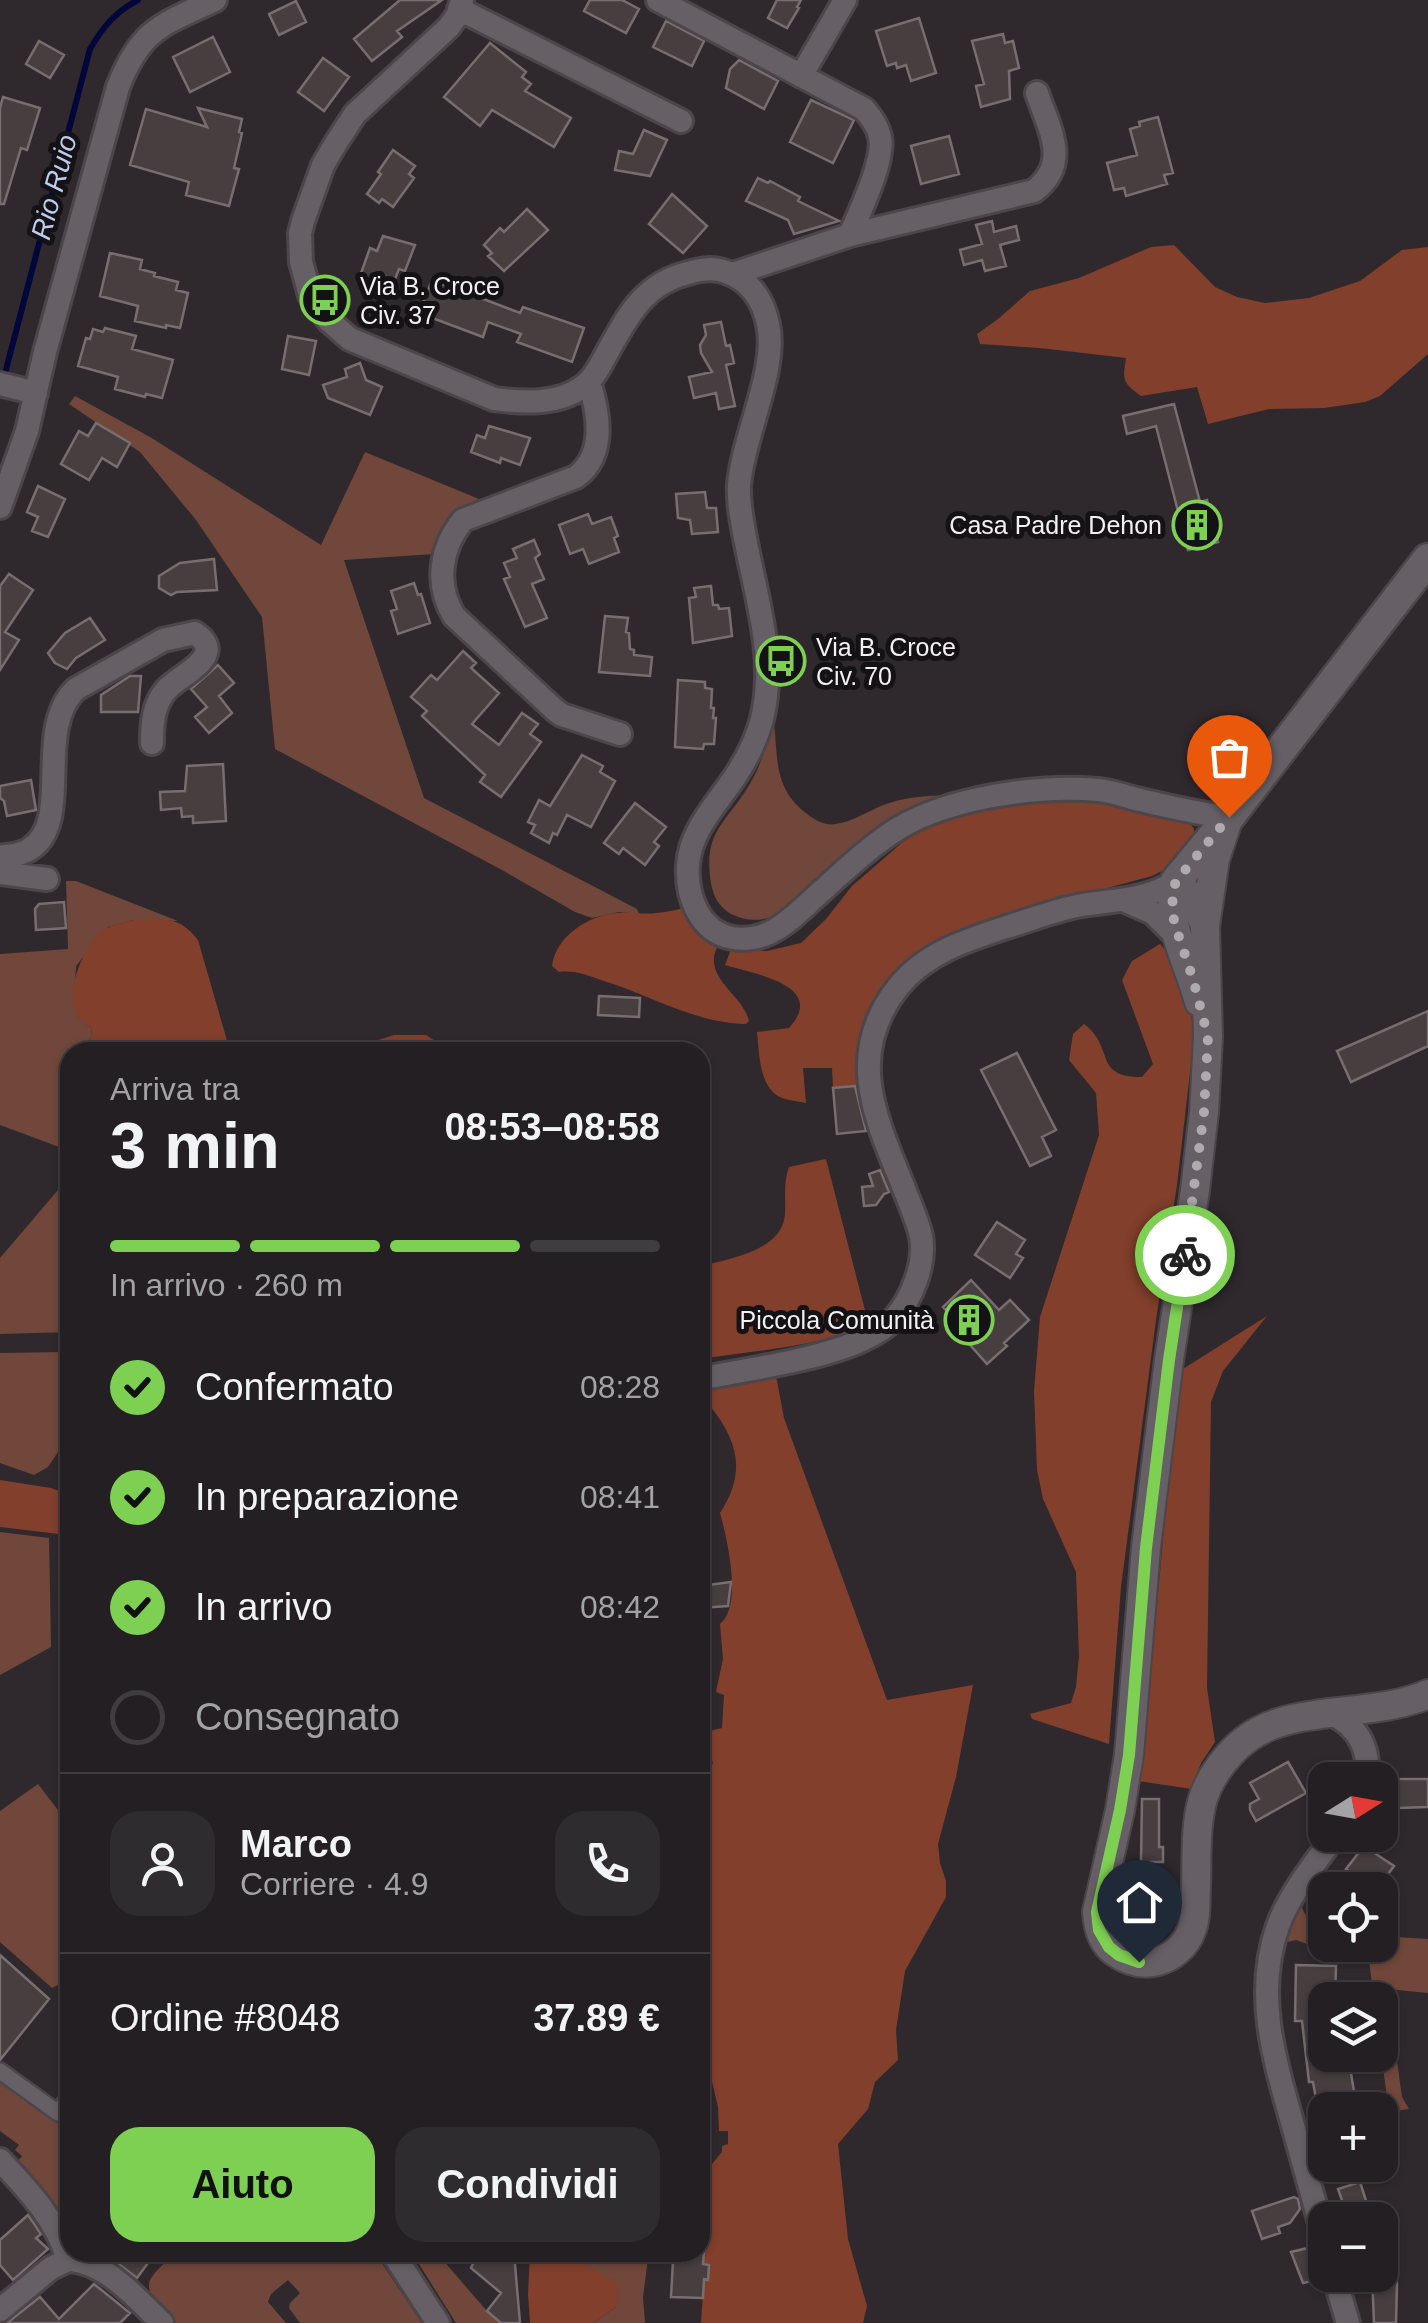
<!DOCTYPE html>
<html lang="it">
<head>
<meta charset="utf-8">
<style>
	body { margin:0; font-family:Arial,sans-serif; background:#2f2c2f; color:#f1f3f6; height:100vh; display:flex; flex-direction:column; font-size:38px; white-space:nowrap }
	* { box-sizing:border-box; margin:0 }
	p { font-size:32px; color:#a3a2a5 }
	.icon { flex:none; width:55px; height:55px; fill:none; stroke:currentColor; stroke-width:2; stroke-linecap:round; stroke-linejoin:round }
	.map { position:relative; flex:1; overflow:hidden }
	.panel { position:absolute; left:60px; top:1042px; width:650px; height:1220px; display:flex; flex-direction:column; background:#231f22; border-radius:30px; box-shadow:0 2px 8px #0004,0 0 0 2px #403d40 }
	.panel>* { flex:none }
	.needle { width:65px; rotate:79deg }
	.buttons { position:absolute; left:1308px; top:1762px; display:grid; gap:20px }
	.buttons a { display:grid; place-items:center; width:90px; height:90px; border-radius:20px; background:#231f22; box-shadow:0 2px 8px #0004,0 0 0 2px #403d40; font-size:50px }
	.pin { position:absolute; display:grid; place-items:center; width:85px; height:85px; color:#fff; margin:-102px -42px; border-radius:50% 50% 50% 0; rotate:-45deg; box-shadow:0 0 10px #0007 }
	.pin .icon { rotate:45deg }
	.courier { position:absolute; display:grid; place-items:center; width:100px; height:100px; margin:-50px; border:8px solid #7ed053; border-radius:50%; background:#fff; color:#222; box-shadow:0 2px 12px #0007 }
	.headline em { font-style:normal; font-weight:700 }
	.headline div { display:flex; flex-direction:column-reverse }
	.headline { display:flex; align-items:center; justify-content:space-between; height:170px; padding:0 50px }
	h1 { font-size:65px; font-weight:700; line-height:75px }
	.bar { display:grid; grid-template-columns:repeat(4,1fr); gap:15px 10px; align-content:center; height:120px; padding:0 50px }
	.bar i { height:12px; border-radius:8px; background:#403d40 }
	.bar .current { background:#7ed053 }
	.bar p { grid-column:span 4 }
	.line { display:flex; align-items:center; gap:25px; padding:0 50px; border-top:2px solid #403d40 }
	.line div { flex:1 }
	.round { display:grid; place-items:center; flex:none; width:105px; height:105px; border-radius:30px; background:#2f2c2f }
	ol { padding:0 50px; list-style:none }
	li { display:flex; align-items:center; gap:30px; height:110px }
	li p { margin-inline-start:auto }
	li .icon { padding:10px; border-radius:50%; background:#7ed053; color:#111; stroke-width:4 }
	li:last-child { color:#a3a2a5 }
	li i { width:55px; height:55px; border:5px solid #403d40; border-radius:50% }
	.cta { display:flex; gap:20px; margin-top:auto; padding:20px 50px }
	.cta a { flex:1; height:115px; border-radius:30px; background:#7ed053; color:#111; font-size:40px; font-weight:700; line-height:115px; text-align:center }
	.cta a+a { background:#2f2c2f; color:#f1f3f6 }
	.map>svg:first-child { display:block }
</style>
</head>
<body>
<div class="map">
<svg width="1428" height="2323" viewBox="0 0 1428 2323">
	<rect width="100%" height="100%" fill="#2f292d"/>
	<!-- green -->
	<path fill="#70473a" d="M75 396 150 437 321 545 365 452 479 499 461 509 434 554 344 560 424 798 637 909 639 914 619 912 592 918 575 912 502 870 275 749 262 617 196 520 140 452 69 404Z
		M774 723C778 760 774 789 807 814 815 820 825 826 835 824 853 822 869 810 886 804 906 797 926 796 947 795L893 819 783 912C765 921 750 923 731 914 719 907 713 896 711 883 702 829 729 822 752 780 762 763 767 741 774 723Z
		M66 881H76L178 921 134 920 108 927 76 966 74 1001 78 1018 91 1028 92 1035 83 1052H70V1151L0 1125V954L68 949Z
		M70 1176V1332L0 1334V1258Z
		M66 1352 70 1354V1434L48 1467 34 1475 0 1463V1353Z
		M0 1532 49 1538 51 1647 0 1675Z
		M38 1784 61 1814 70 1878V1979L52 1988 0 1942V1811Z
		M1300 1904 1305 1914 1325 1921V1945H1380V1936L1428 1939V1993L1387 1989 1402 2097 1409 2109 1389 2112 1380 2046V2000H1374L1369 1960 1349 1959 1296 1940 1283 1943Z
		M0 2075 70 2127V2196L62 2216 42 2190 15 2165 22 2156 15 2150 19 2145 0 2131Z
		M204 2253H375L422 2323H300L289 2308 290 2303 300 2293 288 2280 271 2294 268 2302 286 2323H173C164 2314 144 2294 150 2280 154 2272 166 2262 172 2255L180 2257 188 2264Z
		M412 2253H441V2258L487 2311 502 2323H456Z
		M565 2253H682V2262L648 2259 643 2297 645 2323H593L616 2307Z"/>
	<!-- forest -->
	<path fill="#823f2b" d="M1174 245 1215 287 1237 297 1265 303 1309 298 1360 281 1402 250 1428 247V354L1380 396 1365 402 1324 408 1269 409 1208 424 1197 387 1141 396C1121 382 1123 379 1126 358L1040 348 980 344 977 334 998 319 1030 291 1079 278 1151 247Z
		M1106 797 1187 819 1194 829V840L1170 867 1152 876 1051 903 913 958 862 1085 833 1088 832 1068H803L806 1103C796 1101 782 1100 775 1094 759 1081 759 1051 757 1032L789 1028C828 985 754 974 725 965L733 944 750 950 767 951 801 943 826 919 852 886 904 841 941 820 1008 801Z
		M689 907 722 935C720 942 714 952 714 958 712 982 744 998 749 1021L746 1024C695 1023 652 996 604 981 588 976 576 970 559 972L552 966C556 936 588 916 616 913 629 911 643 915 657 913 668 912 678 909 689 907Z
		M134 920C164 920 178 914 198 940L228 1044 236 1052H83L92 1035 91 1028C87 1025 81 1022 78 1018 63 994 83 945 104 930 112 924 124 923 134 920Z
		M1160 944 1168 953 1182 982 1191 1012 1194 1038 1177 1185 1156 1320 1121 1587 1109 1744 1032 1719 1030 1714 1071 1703 1076 1687 1079 1656 1076 1572 1043 1499 1037 1470 1034 1391 1040 1317 1099 1135 1096 1093 1069 1060 1073 1034 1084 1024C1116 1048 1092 1077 1142 1077L1153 1064 1122 980 1132 961Z
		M394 1035H426L452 1052H348L356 1047Z
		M826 1159 869 1326C815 1346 757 1351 700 1359V1267C729 1258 781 1252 785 1215 786 1198 783 1183 789 1167Z
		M1267 1316 1223 1371 1211 1402 1207 1688 1215 1742 1201 1763 1192 1789 1138 1781 1149 1694 1178 1372Z
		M777 1375 776 1376 784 1418 887 1700 973 1685 956 1777 938 1844 940 1863 946 1881V1897L905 1971 896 2030 898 2060 875 2082 868 2109 838 2144 848 2239 867 2306 863 2323H701L704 2279H708L709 2266 703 2264 706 2171 722 2152V2146L728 2144V2131H719L718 2107 710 2073 700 2074V1768L713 1764 705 1732 722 1728 724 1695 716 1692 723 1659 720 1624C743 1606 727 1538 720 1513 746 1473 739 1442 710 1406L700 1412V1390Z
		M0 1480 51 1488 70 1495V1537L67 1535 0 1527Z
		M530 2253H565L617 2283 619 2294 616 2307 593 2323H530L528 2294Z"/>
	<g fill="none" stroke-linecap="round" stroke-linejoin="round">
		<!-- stream -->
		<path stroke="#02073b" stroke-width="6" d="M3 381 90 49C103 27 115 12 138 0"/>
	</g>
	<!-- building -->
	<path fill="#463e3f" stroke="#786e70" stroke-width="2.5" d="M400 0H442L397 31 402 37 372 61 354 39Z
		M590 0H622L639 9 626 33 584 11Z
		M777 0H801L797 7 799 8 787 28 768 18Z
		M296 1 306 22 279 35 269 14Z
		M919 18 936 73 911 81 906 65 897 68 896 63 887 66 876 31Z
		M666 21 704 41 692 66 653 47Z
		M1003 34 1005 43 1013 41 1019 68 1009 71 1010 99 981 107 976 86 984 84 972 41Z
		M213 37 230 72 190 92 173 57Z
		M39 41 64 55 50 78 26 64Z
		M490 43 526 72 522 77 531 84 525 91 571 118 554 147 492 110 480 126 444 97Z
		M323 58 349 77 324 111 298 92Z
		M739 60 778 81 764 109 726 88 730 69Z
		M3 97 40 108 27 150 21 148 4 204H0V108Z
		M811 100 854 120 833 163 790 142Z
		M198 108 242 119 239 132 242 133 234 168 239 169 229 206 186 195 189 182 130 165 146 109 207 127Z
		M1158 117 1173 173 1164 175 1167 184 1126 196 1124 188 1114 190 1107 163 1137 155 1130 129 1140 126 1139 122Z
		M644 130 667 140 650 176 615 170 619 151 633 154Z
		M949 136 959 174 921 184 911 146Z
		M393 150 415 166 409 174 414 178 393 207 382 199 379 203 367 194 381 174 378 172Z
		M758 178 768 183 770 181 800 197 798 201 839 221 794 234 788 220 746 201Z
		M672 194 707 226 683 253 649 224Z
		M527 209 548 230 504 271 488 256 492 253 484 245 500 228 504 232Z
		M992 221 994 232 1016 226 1019 240 1000 245 1006 266 985 271 982 260 964 265 960 250 982 244 976 225Z
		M383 236 415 245 405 271 399 269 390 292 360 276 370 248 377 251Z
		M110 253 142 260 140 269 155 273 154 276 178 282 176 290 188 293 180 328 166 325V328L135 321 138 306 100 296Z
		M432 280 450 287 452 283 472 290 470 294 520 313 523 307 584 328 572 362 517 342 521 334 488 322 483 337 419 313Z
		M721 322 726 346 730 345 734 363 726 365 735 406 719 409 716 393 694 398 689 377 712 372 701 353 700 345 706 335 704 325Z
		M105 328 136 336 132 349 173 360 162 398 146 394 145 397 115 389 118 377 78 366 86 338 90 339 93 329 103 332Z
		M288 336 316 341 309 375 282 369Z
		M360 363 366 380 382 387 370 415 328 398 323 385 347 377 345 369Z
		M1174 404 1200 502 1207 500 1218 542 1188 550 1156 426 1127 434 1123 416Z
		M96 423 130 443 117 467 102 458 89 480 61 464 79 431 88 436Z
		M489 426 530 438 520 465 501 458 500 463 471 452 477 435 485 438Z
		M38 486 65 499 48 537 32 531 38 517 27 512Z
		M705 492 707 508H716L718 532 692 534 690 520 678 518 676 494Z
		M588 514 592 524 611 517 618 536 614 538 619 552 589 564 583 549 570 554 559 525Z
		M534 540 540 554 535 558 544 579 532 584 547 618 525 627 504 579 510 577 504 563 517 558 513 549Z
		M214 559 217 590 177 592 171 595 159 588V576L180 563Z
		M9 574 33 590 5 632 19 640 0 670V586Z
		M414 583 418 595 421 594 430 623 398 634 391 611 397 609 391 591Z
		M711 586 713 605H718L719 609 729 608 732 636 693 643 689 598 696 597 694 588Z
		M605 616 628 618 626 632 629 633 630 649 634 650V655L652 657 650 676 599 672Z
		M90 618 105 640 76 658 67 669 55 663 48 653 65 633Z
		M463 651 476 663 471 668 499 693 472 724 499 745 522 713 538 724 530 734 541 742 501 797 480 782 485 775 422 716 427 711 411 697 431 675 437 680Z
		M218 665 234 683 219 696 232 713 209 733 195 717 207 707 191 689Z
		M130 676H141L138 712H101V695Z
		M678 680 705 682V688L712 689 711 708H714L713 718H716L714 744H704L703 749 675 747Z
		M582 755 603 766 600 772 615 781 591 827 567 815 557 835 553 833 549 843 531 833 535 825 528 822 539 800 550 806Z
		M223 764 226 821 193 823V816L182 817 181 808 161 810 160 792 185 791 187 766Z
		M31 780 36 810 7 816 4 801 0 798V786Z
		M635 803 666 827 654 842 659 846 645 865 623 848 619 854 604 843Z
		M64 902 66 928 36 930 35 909 39 904Z
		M599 996 640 998 639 1017 598 1015Z
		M1428 1011V1046L1351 1082 1337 1051Z
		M1017 1053 1056 1130 1042 1137 1051 1156 1030 1166 981 1070Z
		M855 1086 866 1131 837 1134 833 1088Z
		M880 1170 889 1192 884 1194 876 1205 864 1206 862 1187 873 1186 869 1174Z
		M997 1222 1025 1240 1016 1254 1023 1258 1010 1278 975 1255Z
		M971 1280 999 1310 1010 1300 1029 1320 1004 1343 1007 1346 987 1364 971 1346 976 1341 943 1307Z
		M731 1582 728 1606 700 1608V1586Z
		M1288 1762 1306 1793 1256 1821 1250 1810V1804L1259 1799 1250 1783Z
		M1397 1779H1428V1807L1398 1808Z
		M1142 1799H1159V1847H1163V1862H1141Z
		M1364 1846 1394 1866 1376 1890H1343L1354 1875 1346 1869Z
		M1163 1887 1169 1924 1151 1927 1146 1889Z
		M0 1955 49 1999 0 2060Z
		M1296 1965 1336 1966 1335 2000H1325V2055H1348L1357 2110H1318L1313 2082H1309L1302 2021H1295Z
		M1360 2182 1370 2213 1367 2214 1368 2220H1349L1338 2189Z
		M1294 2197 1298 2199 1300 2209 1290 2223 1278 2227 1280 2233 1262 2239 1252 2211Z
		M28 2215 41 2234 36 2238 48 2249 13 2280 0 2265V2240Z
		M1391 2222 1397 2284 1396 2323H1374L1372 2275H1380V2223Z
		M1312 2247 1320 2269V2279L1303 2283 1291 2252Z
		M99 2252H156L137 2278 116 2262Z
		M682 2252H704L703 2264 709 2265 708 2280 704 2279 703 2298 671 2297 673 2261 682 2262Z
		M478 2253H514L520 2323H501L487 2311 501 2293 471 2268Z
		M94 2284 130 2313 120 2323H7L40 2297 59 2319Z"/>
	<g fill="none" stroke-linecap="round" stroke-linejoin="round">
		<!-- pedestrian casing -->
		<g stroke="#4c464b" stroke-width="20">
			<path id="pedestrian" d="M0 2071 58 2113 70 2096
				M60 2236 70 2215"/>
		</g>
		<!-- minor casing -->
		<g stroke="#4c464b" stroke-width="28">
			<path id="minor" d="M462 0 458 14 449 27 355 114 336 143 323 165 303 221 300 233 301 262 310 295 329 321 350 339 494 399C524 403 560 405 585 385 595 377 601 364 607 353 628 316 643 284 688 273 701 269 713 267 726 272 750 280 763 300 768 324 778 369 743 436 739 485 738 506 743 527 747 548 758 603 776 662 762 719 758 735 749 754 740 769 722 799 690 828 688 865 686 896 699 932 733 938 745 940 760 938 771 932 787 924 801 910 814 898 841 874 868 847 899 828 951 797 1039 785 1098 790 1111 791 1124 796 1136 799 1167 806 1197 814 1229 817
				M658 0 864 109C871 117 878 126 880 137 885 160 860 211 850 235
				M459 9 681 121
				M801 76 845 0
				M733 274 850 235 1034 191C1071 163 1049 129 1037 93
				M589 382C599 413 606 455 576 477L463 520C440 548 435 585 454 616L556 711 562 715 620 734
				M0 384 36 393
				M0 507 27 431 45 352 118 87C141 29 161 25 215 0
				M0 857C10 855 22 855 30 849 74 822 33 729 76 689L163 640 195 633C229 656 179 675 166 690 153 705 152 724 152 743
				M0 873 47 879
				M1123 900 1153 913 1177 937
				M700 1379C748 1369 819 1360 862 1340 873 1335 885 1329 893 1320 912 1299 926 1264 921 1236 917 1219 909 1202 903 1186 875 1117 845 1054 898 987 928 950 973 938 1016 924 1038 917 1059 909 1082 905 1114 900 1148 900 1176 881
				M1331 1714C1359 1726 1371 1751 1366 1780
				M0 2160C28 2190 57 2220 68 2260
				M1325 2241C1314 2202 1303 2162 1292 2122 1274 2058 1254 1993 1278 1926 1290 1893 1315 1864 1335 1835
				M392 2252 438 2323
				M68 2260C105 2261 137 2299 162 2323
				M1334 2275 1348 2323
				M0 2310 51 2268 68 2260"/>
		</g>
		<!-- tertiary casing -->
		<g stroke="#4c464b" stroke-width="32">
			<path id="tertiary" d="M1227 823 1215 859 1205 926 1208 1037 1204 1112 1195 1190 1169 1360 1146 1547 1129 1755 1120 1810 1097 1912C1098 1928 1102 1943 1115 1952 1128 1961 1143 1965 1158 1961 1173 1957 1186 1945 1191 1931 1197 1917 1195 1901 1196 1886 1197 1858 1195 1829 1202 1802 1208 1779 1226 1755 1245 1740 1292 1703 1372 1719 1428 1694
				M1199 1002C1189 963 1163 922 1176 881L1196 903 1205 926"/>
		</g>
		<!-- secondary casing -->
		<g stroke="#4c464b" stroke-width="35">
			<path id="secondary" d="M1176 881 1229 817 1428 559"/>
		</g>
		<!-- pedestrian -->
		<use href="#pedestrian" stroke="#665f65" stroke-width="15"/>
		<!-- minor -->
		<use href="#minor" stroke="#665f65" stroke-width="22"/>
		<!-- tertiary -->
		<use href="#tertiary" stroke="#665f65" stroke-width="28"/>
		<!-- secondary -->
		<use href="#secondary" stroke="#665f65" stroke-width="30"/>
	</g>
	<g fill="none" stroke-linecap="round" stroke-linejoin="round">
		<!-- done -->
		<path stroke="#aeaaad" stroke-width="10" stroke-dasharray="0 18" d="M1185 1255 1204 1112 1208 1037 1193 979 1174 922 1172 894 1176 881 1229 817"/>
		<!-- route -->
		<path stroke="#7ed053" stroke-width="12" d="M1139 1962 1119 1955 1109 1947 1099 1930 1097 1912 1120 1810 1129 1755 1146 1548 1169 1360 1185 1255"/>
	</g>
	<!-- icons -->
	<defs>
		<g id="bus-ring" transform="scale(2.5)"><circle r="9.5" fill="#151215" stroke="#7ed053" stroke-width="1.5"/><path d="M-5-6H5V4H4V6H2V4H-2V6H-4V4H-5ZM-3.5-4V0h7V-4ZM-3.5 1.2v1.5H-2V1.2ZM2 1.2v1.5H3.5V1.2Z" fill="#7ed053"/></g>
		<g id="building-ring" transform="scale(2.5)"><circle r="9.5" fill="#151215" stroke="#7ed053" stroke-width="1.5"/><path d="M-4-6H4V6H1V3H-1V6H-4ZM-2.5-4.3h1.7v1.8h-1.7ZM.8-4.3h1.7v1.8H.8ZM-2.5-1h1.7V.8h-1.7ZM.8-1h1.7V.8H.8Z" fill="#7ed053"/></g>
	</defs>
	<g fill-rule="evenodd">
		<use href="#bus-ring" x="325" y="300"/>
		<use href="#building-ring" x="1197" y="525"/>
		<use href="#bus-ring" x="781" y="661"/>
		<use href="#building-ring" x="969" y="1320"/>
	</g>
	<g text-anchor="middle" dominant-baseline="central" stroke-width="10" stroke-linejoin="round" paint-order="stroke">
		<!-- poi labels -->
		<g font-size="25" fill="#f3eff2" stroke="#151215" text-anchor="start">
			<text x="360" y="286">Via B. Croce<tspan x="360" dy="29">Civ. 37</tspan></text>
			<text x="1162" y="525" text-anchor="end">Casa Padre Dehon</text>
			<text x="816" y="647">Via B. Croce<tspan x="816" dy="29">Civ. 70</tspan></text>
			<text x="934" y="1320" text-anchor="end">Piccola Comunità</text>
		</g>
		<!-- water labels -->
		<g font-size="28" font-style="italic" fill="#bdccef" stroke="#151215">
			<text transform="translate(54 187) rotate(-75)">Rio Ruio</text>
		</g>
	</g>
</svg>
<div class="buttons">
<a><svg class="needle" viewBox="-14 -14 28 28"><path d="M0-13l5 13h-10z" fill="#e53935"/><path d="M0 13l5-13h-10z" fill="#a3a2a5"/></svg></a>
<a><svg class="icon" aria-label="locate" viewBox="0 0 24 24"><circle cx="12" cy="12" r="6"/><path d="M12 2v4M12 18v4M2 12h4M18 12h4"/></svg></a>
<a><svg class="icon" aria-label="layers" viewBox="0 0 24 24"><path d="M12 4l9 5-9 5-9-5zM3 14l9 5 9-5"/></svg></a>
<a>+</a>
<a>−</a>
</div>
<div class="pin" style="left:1229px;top:817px;background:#ea580c"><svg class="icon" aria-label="bag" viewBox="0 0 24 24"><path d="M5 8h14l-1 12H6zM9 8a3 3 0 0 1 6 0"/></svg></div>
<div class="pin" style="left:1139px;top:1962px;background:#1f2937"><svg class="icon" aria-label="home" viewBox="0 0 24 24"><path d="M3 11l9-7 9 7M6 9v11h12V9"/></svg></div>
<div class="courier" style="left:1185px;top:1255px"><svg class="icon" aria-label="bike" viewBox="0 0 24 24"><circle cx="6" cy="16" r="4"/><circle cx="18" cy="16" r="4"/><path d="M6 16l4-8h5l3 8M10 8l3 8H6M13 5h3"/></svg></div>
<section class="panel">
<div class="headline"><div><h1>3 min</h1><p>Arriva tra</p></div><em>08:53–08:58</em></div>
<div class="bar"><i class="current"></i><i class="current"></i><i class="current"></i><i></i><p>In arrivo · 260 m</p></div>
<ol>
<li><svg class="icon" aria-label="check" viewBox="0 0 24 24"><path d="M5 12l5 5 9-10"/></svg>Confermato<p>08:28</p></li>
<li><svg class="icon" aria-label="check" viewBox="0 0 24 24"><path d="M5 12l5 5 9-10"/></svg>In preparazione<p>08:41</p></li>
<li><svg class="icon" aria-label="check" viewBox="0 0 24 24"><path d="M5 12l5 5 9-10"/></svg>In arrivo<p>08:42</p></li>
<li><i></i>Consegnato</li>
</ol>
<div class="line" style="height:180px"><a class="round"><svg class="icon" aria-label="person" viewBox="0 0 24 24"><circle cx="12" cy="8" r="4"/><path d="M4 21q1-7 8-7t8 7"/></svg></a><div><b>Marco</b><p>Corriere · 4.9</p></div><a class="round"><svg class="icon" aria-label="phone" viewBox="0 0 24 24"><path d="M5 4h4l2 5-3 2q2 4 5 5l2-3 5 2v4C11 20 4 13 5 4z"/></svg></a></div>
<div class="line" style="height:130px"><div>Ordine #8048</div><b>37.89 €</b></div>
<div class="cta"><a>Aiuto</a><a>Condividi</a></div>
</section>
</div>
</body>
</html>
